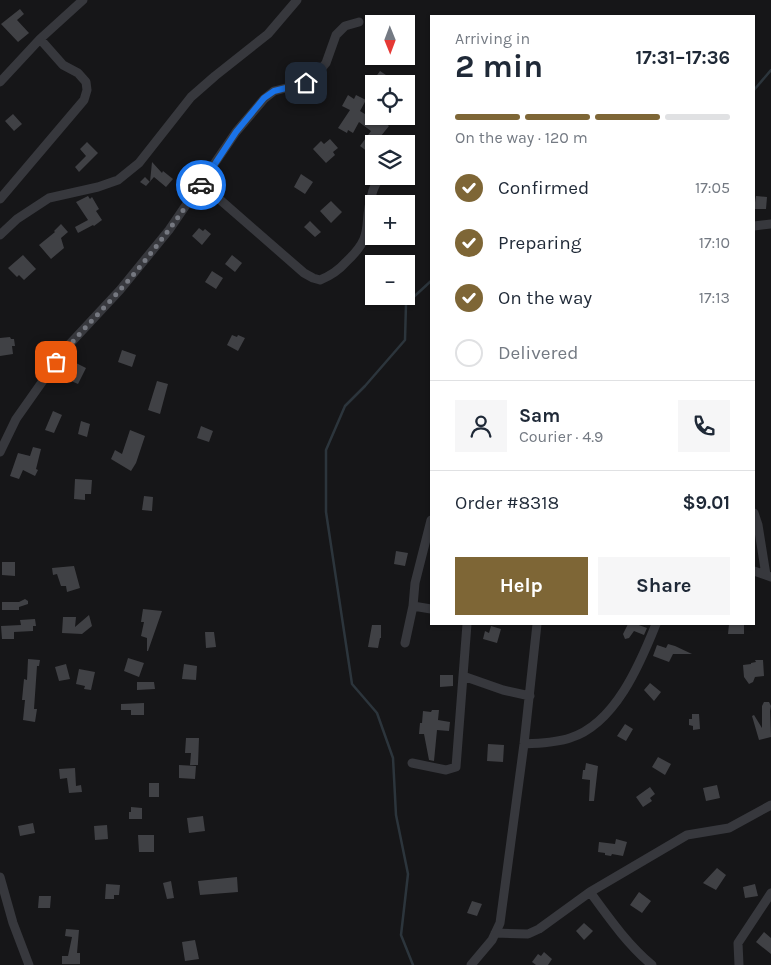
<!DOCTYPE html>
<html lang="en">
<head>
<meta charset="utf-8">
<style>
	body { margin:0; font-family:Karla,sans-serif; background:#f6f6f7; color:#1f2937; height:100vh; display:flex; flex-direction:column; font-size:19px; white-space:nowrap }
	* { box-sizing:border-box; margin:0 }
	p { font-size:16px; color:#747a83 }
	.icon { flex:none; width:28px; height:28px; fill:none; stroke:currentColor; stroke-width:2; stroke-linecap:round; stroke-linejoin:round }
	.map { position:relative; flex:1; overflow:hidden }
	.details { position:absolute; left:430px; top:15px; width:325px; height:610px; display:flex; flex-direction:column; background:#fff; border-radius:0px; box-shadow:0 1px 4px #0004 }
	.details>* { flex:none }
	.needle { width:32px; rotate:179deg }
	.fabs { position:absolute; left:365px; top:15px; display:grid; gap:10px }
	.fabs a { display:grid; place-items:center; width:50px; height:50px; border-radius:0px; background:#fff; box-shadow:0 1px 4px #0004; font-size:25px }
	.pin { position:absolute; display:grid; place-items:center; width:42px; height:42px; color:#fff; margin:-21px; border-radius:10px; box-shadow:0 2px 8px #0006 }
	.courier { position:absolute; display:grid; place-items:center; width:50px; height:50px; margin:-25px; border:4px solid #1a73e8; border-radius:50%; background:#fff; color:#222; box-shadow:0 1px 6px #0007 }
	.summary em { font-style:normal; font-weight:700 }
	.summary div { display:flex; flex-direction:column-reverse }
	.summary { display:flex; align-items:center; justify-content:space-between; height:85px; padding:0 25px }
	h1 { font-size:32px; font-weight:700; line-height:38px }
	.bar { display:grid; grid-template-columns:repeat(4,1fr); gap:8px 5px; align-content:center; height:60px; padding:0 25px }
	.bar i { height:6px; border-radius:4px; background:#e0e1e3 }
	.bar .on { background:#7e6636 }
	.bar p { grid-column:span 4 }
	.line { display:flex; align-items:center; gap:12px; padding:0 25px; border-top:1px solid #e0e1e3 }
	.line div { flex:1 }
	.round { display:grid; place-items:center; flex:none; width:52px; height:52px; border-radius:0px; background:#f6f6f7 }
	ol { padding:0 25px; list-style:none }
	li { display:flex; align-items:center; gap:15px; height:55px }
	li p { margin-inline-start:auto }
	li .icon { padding:5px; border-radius:50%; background:#7e6636; color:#fff; stroke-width:4 }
	li:last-child { color:#747a83 }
	li i { width:28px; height:28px; border:2px solid #e0e1e3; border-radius:50% }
	.cta { display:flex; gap:10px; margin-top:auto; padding:10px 25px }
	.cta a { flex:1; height:58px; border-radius:0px; background:#7e6636; color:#fff; font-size:20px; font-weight:700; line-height:58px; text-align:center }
	.cta a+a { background:#f6f6f7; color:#1f2937 }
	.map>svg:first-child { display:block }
</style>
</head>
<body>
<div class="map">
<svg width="771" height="965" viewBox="0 0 771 965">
	<rect width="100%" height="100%" fill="#161618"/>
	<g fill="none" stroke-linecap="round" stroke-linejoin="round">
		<!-- stream -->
		<path stroke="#2c353c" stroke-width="2.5" d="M754 90 771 70
			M413 965 401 935 408 874 396 815 393 758 377 713 352 684 326 512V450L345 406 365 386 405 340 406 304 431 281"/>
	</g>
	<!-- building -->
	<path fill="#404145" d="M20 9 24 14 17 20 29 33 18 42 1 24Z
		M380 71 389 77 385 84H371L367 81 371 76 375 78Z
		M348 95 354 99 356 95 366 100 360 111 373 119 376 116 389 126 368 152 360 146 371 131 359 122 353 133 348 130 347 133 338 128 350 110 342 106Z
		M13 114 22 124 14 131 5 121Z
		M330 139 338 148 333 152 335 155 326 163 313 149 321 141 324 144Z
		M87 142 98 153 79 172 75 167 86 156 80 149Z
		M152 162 162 173 163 171 173 179 166 187 154 177 146 186 140 182 145 177 150 182Z
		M301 174 313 182 305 194 294 187Z
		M88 196 90 199 92 197 99 209 96 211 102 220 94 226 93 225 78 233 75 227 88 220 76 202Z
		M756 196 767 197 766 209H754Z
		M331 201 342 212 331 223 320 211Z
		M310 221 321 232 315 237 304 227Z
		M61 224 68 232 61 238 64 248 51 259 39 245 55 232 54 231Z
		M199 228 203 231 205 229 211 234 202 245 192 236Z
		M23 255 36 269 24 280 19 275 17 277 8 268Z
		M232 255 242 263 235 272 225 264Z
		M212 271 223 278 216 289 205 282Z
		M232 335 237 337 238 335 245 338 238 351 227 345Z
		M10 337 11 339H14L15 346H12L13 354 0 356V338Z
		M122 350 136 355 132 367 118 362Z
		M72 361 86 368 78 384 69 380 71 374 67 372Z
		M157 381 168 384 160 414 148 410Z
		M53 411 62 415 54 433 45 430Z
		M81 421 90 424 87 437 78 434Z
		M201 426 213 431 209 442 197 438Z
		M130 430 145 436 136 463 131 471 111 459 115 450 122 454Z
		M33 447 41 449 36 469 38 470 35 476 23 470 19 479 10 476 18 453 30 456Z
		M75 479 92 480 91 494H85V500L74 499Z
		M144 496 153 497 152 511 142 510Z
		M396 551 408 553 405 566 394 564Z
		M2 562H15V576L2 575Z
		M74 566 80 588 67 592 66 586H61L57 574 53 575 52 568Z
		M25 599 28 601V604L19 607V610H2V602H19Z
		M143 609 162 611 148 651H147V638L141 636 144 622H141Z
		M89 615 92 626 82 634 62 633 63 617H76L75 627Z
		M35 619 36 626H33V631L14 632V639H2L1 626 21 625 20 620Z
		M628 624H636L647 628 644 635 634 631 629 638 625 639 623 634Z
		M729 624H744V634H728Z
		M372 625H381V638H380L378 648 368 647Z
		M491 626 501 629 497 643 483 639 485 631 489 633Z
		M205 632H214L216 647 206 648Z
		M668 644 675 646 692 654H673L669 662 653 656 657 645 666 648Z
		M128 658 144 663 139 677 124 671Z
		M28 659 40 660 39 666H37L34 709H37L35 722 23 720 25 700H22L24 679 27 680Z
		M755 660H763L764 676 755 677 753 682 749 684 744 677 743 665 751 664V663L756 662Z
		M66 664 70 679 59 681 55 667Z
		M184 664 197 666 196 680 182 679Z
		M79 669 95 672 91 690 84 689 85 686 76 684Z
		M440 675H453V686L440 687Z
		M137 682H154L155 689 137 690Z
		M650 683 661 692 654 701 644 690Z
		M764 702H769L771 706 770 711 771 737 759 740 752 716 754 715 762 728V706Z
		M144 703V715H131V710H121V704Z
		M432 710H439L438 720 450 722 449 731 437 730 434 761 429 760 424 734H419L420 723H422L423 711 431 712Z
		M692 714H699L700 729 693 730V726L689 725V719H692Z
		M625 724 633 729 626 741 617 736Z
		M186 738H199L198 765H190L191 753H185Z
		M488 744 504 745 503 762 487 761Z
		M658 757 671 764 665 775 652 767Z
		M586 763 598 766 594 801H589L590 780 582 779 583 770H585Z
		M179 765 196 766 195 779 179 778Z
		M75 768 76 786 81 785 82 792 69 793 67 778 60 779 59 769Z
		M149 783H159V797H149Z
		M717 785 720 798 706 801 703 788Z
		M650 787 655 794 650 798 652 801 643 807 636 797Z
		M131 807 142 808V819H129V812H131Z
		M203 816 205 831 189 833 187 818Z
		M33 823 35 833 20 836 18 826Z
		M107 825 108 839 95 840 94 826Z
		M138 835H154V852H139Z
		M616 839 627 842 623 856 612 854 611 856 605 855V853L598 852 599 842 615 844Z
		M717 868 726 875 716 890 703 883Z
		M237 877 238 892 200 895 198 881Z
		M171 881 174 898 167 899 163 883Z
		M106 884 120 885 119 895H114V899H105Z
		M755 884 758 896 745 898 743 887Z
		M639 892 651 901 642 913 630 905Z
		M39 896H51L50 908H38Z
		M472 901 482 904 477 916 467 913Z
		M584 923 593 931 584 940 576 931Z
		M66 929 79 930 77 953H80V964H62V956H68L72 937 65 936Z
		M764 932 771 938V954L756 942Z
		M195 940 199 959 185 961 182 942Z
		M544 952 552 959 548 965H536L532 962 538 954 541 956Z"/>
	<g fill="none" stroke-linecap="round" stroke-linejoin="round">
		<!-- minor -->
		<path stroke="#37383d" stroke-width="9" d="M0 82 40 39 83 0
			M202 184 304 273 313 278 320 280C330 276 339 270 346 262 376 234 362 227 372 194 373 188 377 182 380 176
			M0 199 84 100 87 90 86 82 78 73 63 65 40 39
			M754 226 771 224
			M0 235 17 219 49 198 98 187 118 180 139 163 191 97 215 76 268 34 297 0
			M0 452 16 419 66 348 120 290 169 230 236 132 264 99 274 91 306 83 317 74 326 63 336 35 345 26 359 22
			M754 513 758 525 766 575
			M754 571 771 577
			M413 606 431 609
			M405 643 413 606 415 583 431 520
			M463 676 503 690 530 696
			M524 744C539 743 556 743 570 738 615 724 640 664 656 624
			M412 763 446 770 456 767 467 624
			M0 877 13 923 29 965
			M590 892C609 918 627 944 652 965
			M495 933 528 934 539 929 590 892 687 835 729 828 771 805
			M471 965 492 940 500 923 524 744 537 624
			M739 965 738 943 771 893"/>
	</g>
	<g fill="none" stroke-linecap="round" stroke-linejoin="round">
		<!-- done -->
		<path stroke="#757880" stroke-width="5" stroke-dasharray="0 9" d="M56 362C75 337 98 315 119 291 149 258 175 222 201 185"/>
		<!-- route -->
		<path stroke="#1a73e8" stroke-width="6" d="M201 185 236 132 264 98 274 91 306 83"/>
	</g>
</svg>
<div class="fabs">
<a><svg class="needle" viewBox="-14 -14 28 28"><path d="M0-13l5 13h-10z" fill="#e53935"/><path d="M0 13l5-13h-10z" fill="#747a83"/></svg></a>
<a><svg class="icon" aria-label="locate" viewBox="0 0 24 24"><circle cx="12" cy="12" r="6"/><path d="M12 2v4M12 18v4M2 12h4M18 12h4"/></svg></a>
<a><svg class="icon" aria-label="layers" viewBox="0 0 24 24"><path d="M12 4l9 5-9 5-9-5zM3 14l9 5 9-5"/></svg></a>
<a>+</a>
<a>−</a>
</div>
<div class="pin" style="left:56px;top:362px;background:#ea580c"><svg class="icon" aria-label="bag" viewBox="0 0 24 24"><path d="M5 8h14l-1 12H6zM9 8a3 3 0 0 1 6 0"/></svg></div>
<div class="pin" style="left:306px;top:83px;background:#1f2937"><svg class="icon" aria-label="home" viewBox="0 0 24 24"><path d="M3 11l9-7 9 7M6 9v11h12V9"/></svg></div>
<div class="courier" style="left:201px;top:185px"><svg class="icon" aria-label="car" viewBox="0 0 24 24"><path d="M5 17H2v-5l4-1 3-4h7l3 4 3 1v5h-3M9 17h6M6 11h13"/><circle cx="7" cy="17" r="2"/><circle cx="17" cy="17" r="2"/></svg></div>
<section class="details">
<div class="summary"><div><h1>2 min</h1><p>Arriving in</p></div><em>17:31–17:36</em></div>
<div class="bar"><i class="on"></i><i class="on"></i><i class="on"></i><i></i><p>On the way · 120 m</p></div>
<ol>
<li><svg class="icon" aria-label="check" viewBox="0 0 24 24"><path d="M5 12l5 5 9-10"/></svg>Confirmed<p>17:05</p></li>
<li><svg class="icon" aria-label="check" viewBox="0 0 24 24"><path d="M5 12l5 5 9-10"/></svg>Preparing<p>17:10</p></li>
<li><svg class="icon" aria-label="check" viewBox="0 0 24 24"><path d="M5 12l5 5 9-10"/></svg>On the way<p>17:13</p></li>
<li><i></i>Delivered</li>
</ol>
<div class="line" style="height:90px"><a class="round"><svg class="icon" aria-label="person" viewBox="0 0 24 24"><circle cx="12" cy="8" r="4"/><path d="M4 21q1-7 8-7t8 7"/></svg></a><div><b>Sam</b><p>Courier · 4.9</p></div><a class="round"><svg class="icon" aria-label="phone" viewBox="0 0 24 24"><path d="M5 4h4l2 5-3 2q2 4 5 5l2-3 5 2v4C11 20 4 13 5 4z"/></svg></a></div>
<div class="line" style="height:65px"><div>Order #8318</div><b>$9.01</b></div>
<div class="cta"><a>Help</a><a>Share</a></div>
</section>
</div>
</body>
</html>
